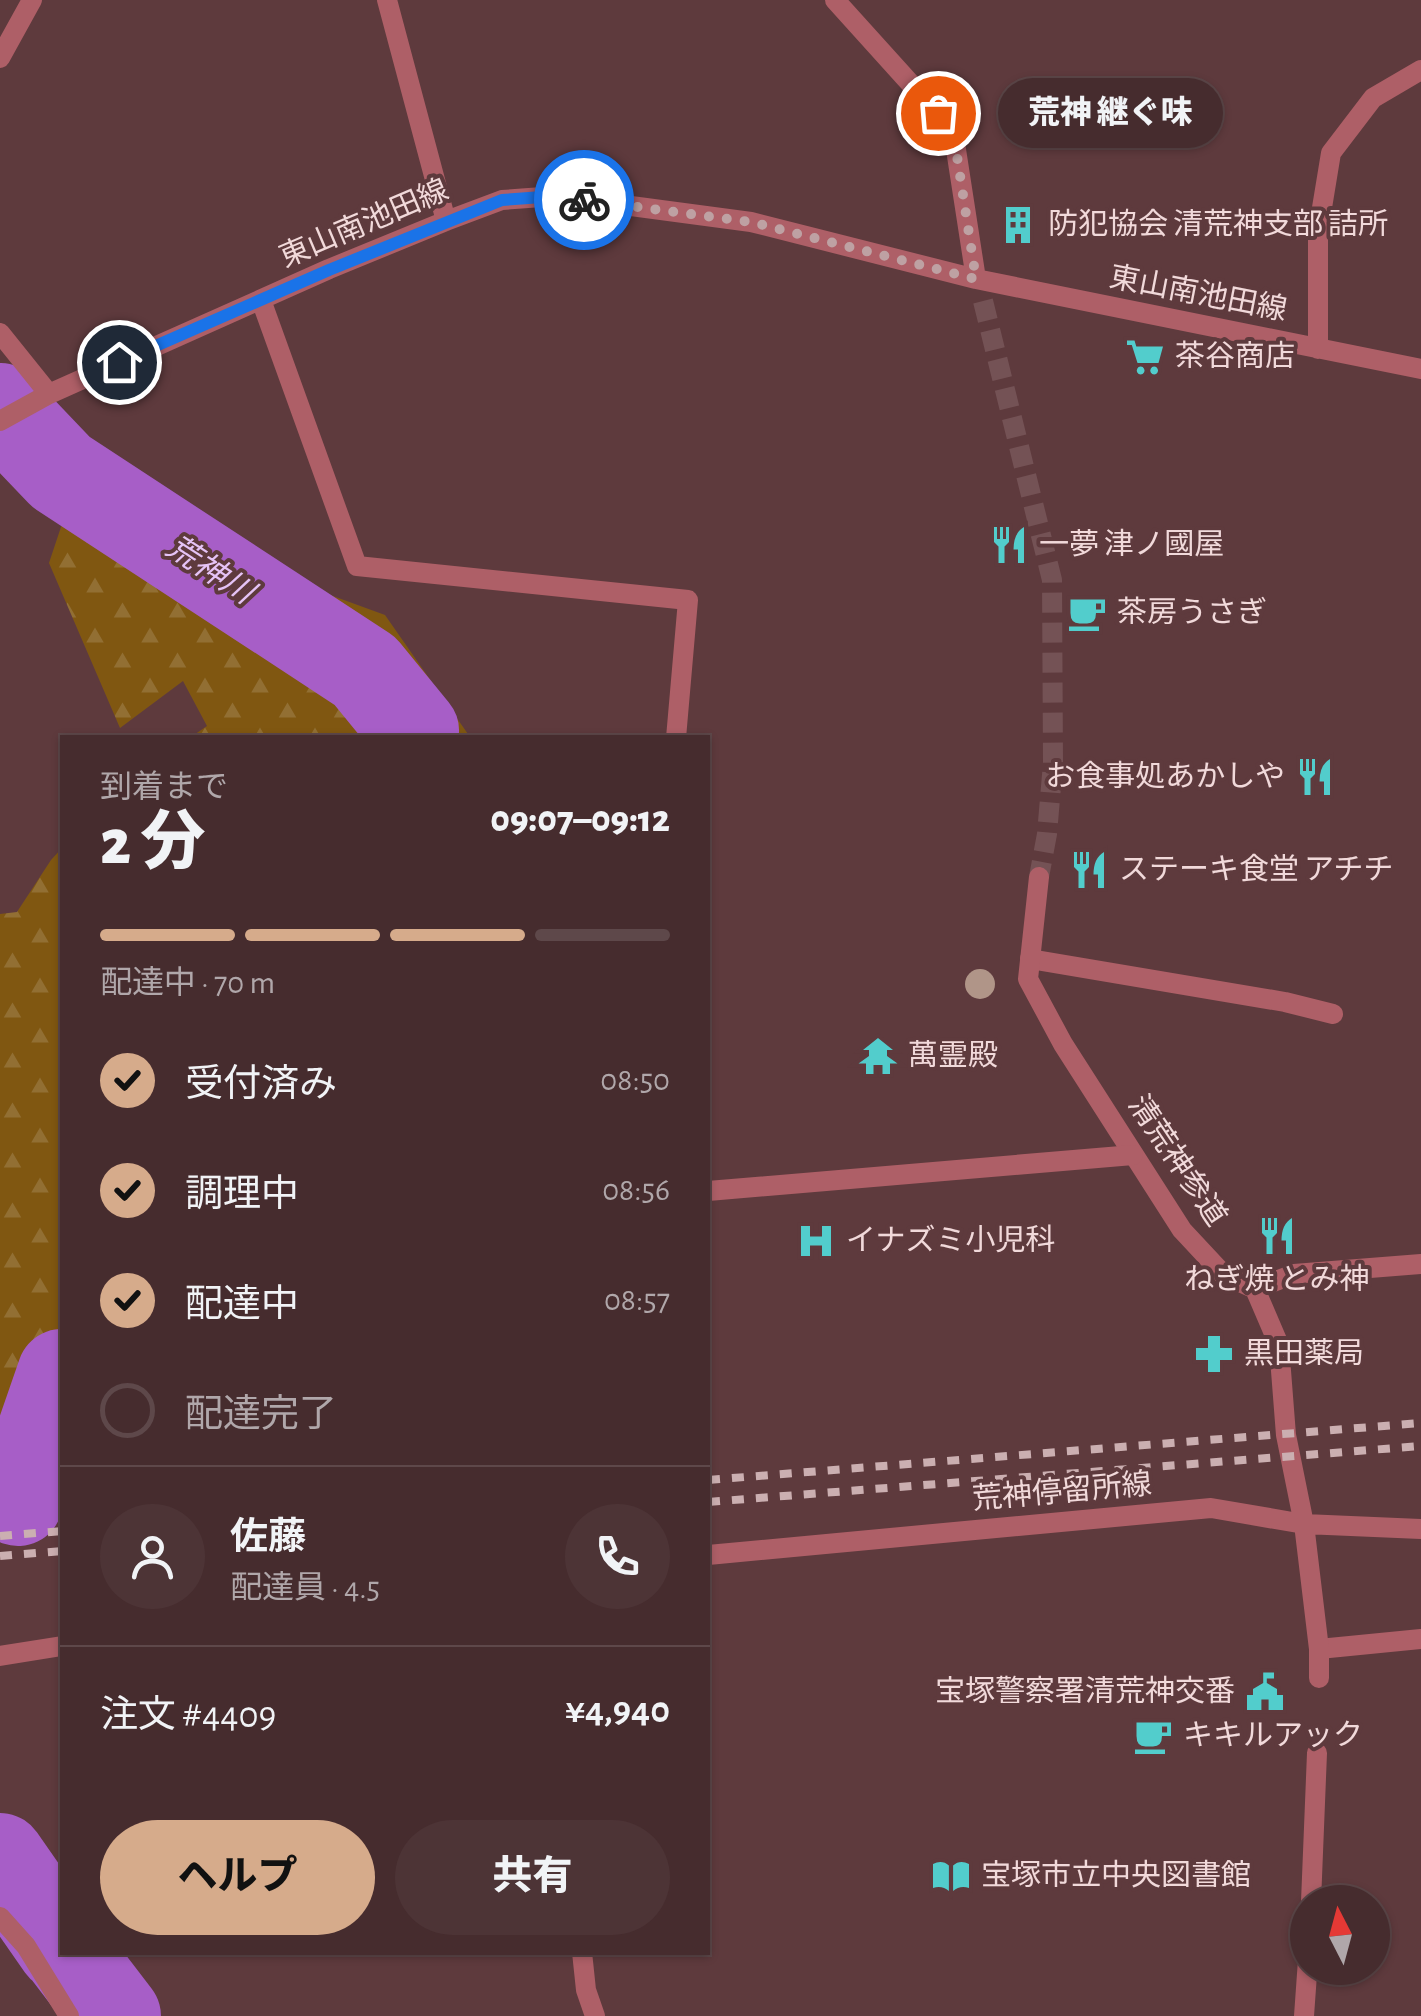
<!DOCTYPE html>
<html lang="ja">
<head>
<meta charset="utf-8">
<style>
	body { margin:0; font-family:"Alegreya Sans","Noto Sans JP",sans-serif; background:#4d3436; color:#f1f3f6; height:100vh; display:flex; flex-direction:column; font-size:38px; white-space:nowrap }
	* { box-sizing:border-box; margin:0 }
	p { font-size:32px; color:#b0a7aa }
	.icon { flex:none; width:55px; height:55px; fill:none; stroke:currentColor; stroke-width:2; stroke-linecap:round; stroke-linejoin:round }
	.map { position:relative; flex:1; overflow:hidden }
	.sheet { position:absolute; left:60px; top:735px; width:650px; height:1220px; display:flex; flex-direction:column; background:#462c2e; border-radius:0px; box-shadow:0 2px 8px #0004,0 0 0 2px #5e484a }
	.sheet>* { flex:none }
	.needle { width:65px; rotate:354deg }
	.fabs { position:absolute; left:1290px; top:1885px; display:grid; gap:20px }
	.fabs a { display:grid; place-items:center; width:100px; height:100px; border-radius:50%; background:#462c2e; box-shadow:0 2px 8px #0004,0 0 0 2px #5e484a; font-size:50px }
	.pin { position:absolute; display:grid; place-items:center; width:85px; height:85px; color:#fff; margin:-42px; border:5px solid #fff; border-radius:50%; box-shadow:0 2px 10px #0007 }
	.courier { position:absolute; display:grid; place-items:center; width:100px; height:100px; margin:-50px; border:8px solid #1a73e8; border-radius:50%; background:#fff; color:#222; box-shadow:0 2px 12px #0007 }
	.bubble { position:absolute; height:70px; border-radius:35px; background:#462c2e; box-shadow:0 2px 8px #0004,0 0 0 2px #5e484a; font-size:32px; font-weight:800; line-height:70px; text-align:center }
	.overview em { font-style:normal; font-weight:800 }
	.overview div { display:flex; flex-direction:column-reverse }
	.overview { display:flex; align-items:center; justify-content:space-between; height:170px; padding:0 40px }
	h1 { font-size:65px; font-weight:800; line-height:75px }
	.bar { display:grid; grid-template-columns:repeat(4,1fr); gap:15px 10px; align-content:center; height:120px; padding:0 40px }
	.bar i { height:12px; border-radius:8px; background:#5e484a }
	.bar .selected { background:#d6ab8b }
	.bar p { grid-column:span 4 }
	.line { display:flex; align-items:center; gap:25px; padding:0 40px; border-top:2px solid #5e484a }
	.line div { flex:1 }
	.round { display:grid; place-items:center; flex:none; width:105px; height:105px; border-radius:52px; background:#4d3436 }
	ol { padding:0 40px; list-style:none }
	li { display:flex; align-items:center; gap:30px; height:110px }
	li p { margin-inline-start:auto }
	li .icon { padding:10px; border-radius:50%; background:#d6ab8b; color:#111; stroke-width:4 }
	li:last-child { color:#b0a7aa }
	li i { width:55px; height:55px; border:5px solid #5e484a; border-radius:50% }
	.cta { display:flex; gap:20px; margin-top:auto; padding:20px 40px }
	.cta a { flex:1; height:115px; border-radius:60px; background:#d6ab8b; color:#111; font-size:40px; font-weight:800; line-height:115px; text-align:center }
	.cta a+a { background:#4d3436; color:#f1f3f6 }
	.map>svg:first-child { display:block }
</style>
</head>
<body>
<div class="map">
<svg width="1421" height="2016" viewBox="0 0 1421 2016">
	<defs>
		<pattern id="forest-firs" width="22" height="20" patternUnits="userSpaceOnUse" patternTransform="scale(2.5)"><rect width="22" height="20" fill="#805711"/><path d="M5 1l3.5 6h-7zM16 11l3.5 6h-7z" fill="#926f33"/></pattern>
	</defs>
	<rect width="100%" height="100%" fill="#5e3a3d"/>
	<!-- forest -->
	<path fill="url(#forest-firs)" d="M72 494 171 507 289 580 385 615 470 737H191L207 726 183 681 120 728 49 563Z
		M62 848V1376L0 1493V914L17 912 51 860Z"/>
	<g fill="none" stroke-linecap="round" stroke-linejoin="round">
		<!-- river -->
		<path stroke="#a75ec7" stroke-width="90" d="M0 408 61 472 365 671 414 731 413 738
			M18 1501 62 1374
			M0 1858 62 1947
			M67 1952 116 2016"/>
		<!-- pedestrian-tunnel -->
		<path stroke="#745255" stroke-width="20" stroke-dasharray="20 10" stroke-linecap="butt" d="M983 301 1052 580 1053 763 1047 834 1039 877"/>
		<!-- service -->
		<path stroke="#ae5f67" stroke-width="20" d="M1030 959 1285 1002 1333 1014
			M1255 1289 1294 1274 1421 1264
			M1319 1649 1421 1639"/>
		<!-- pedestrian -->
		<path stroke="#ae5f67" stroke-width="20" d="M1039 877 1028 979 1063 1044 1182 1230 1224 1275"/>
		<!-- minor -->
		<path stroke="#ae5f67" stroke-width="20" d="M387 0 446 221
			M835 0 937 113 955 143 976 279
			M0 58 32 0
			M261 300 357 566 688 600 676 738
			M0 333 49 394
			M1318 349V232L1331 153 1373 98 1421 70
			M0 421 49 394 329 269 446 221 502 200 556 196 751 222 976 279 1421 369
			M708 1191 1133 1155
			M1224 1275 1255 1289 1279 1345 1286 1435 1304 1524 1319 1649V1678
			M708 1555 1211 1508 1304 1524 1421 1529
			M0 1656 62 1646
			M1311 1902 1317 1753
			M0 1917 26 1946 69 2016
			M582 1952 586 1990 595 2016
			M1304 2016 1308 1960"/>
		<!-- rail -->
		<path stroke="#cbafb1" stroke-width="8" stroke-dasharray="12 12" stroke-linecap="butt" d="M708 1480 1421 1423
			M708 1502 1421 1446
			M0 1536 62 1531
			M0 1556 62 1551"/>
	</g>
	<!-- trees -->
	<circle fill="#b09588" cx="980" cy="984" r="15"/>
	<g fill="none" stroke-linecap="round" stroke-linejoin="round">
		<!-- done -->
		<path stroke="#bea1a3" stroke-width="10" stroke-dasharray="0 18" d="M584 200 751 222 976 279 955 143 938 113"/>
		<!-- route -->
		<path stroke="#1a73e8" stroke-width="12" d="M119 362 329 270 502 200 556 196 584 200"/>
	</g>
	<!-- icons -->
	<defs>
		<g id="building-bare" transform="scale(3)"><path d="M-4-6H4V6H1V3H-1V6H-4ZM-2.5-4.3h1.7v1.8h-1.7ZM.8-4.3h1.7v1.8H.8ZM-2.5-1h1.7V.8h-1.7ZM.8-1h1.7V.8H.8Z" fill="#52cdcc" stroke="#5e3a3d" stroke-width="2.5" paint-order="stroke"/></g>
		<g id="supermarket-bare" transform="scale(3)"><path d="M-6-5.5h2.5l.6 2H6L4.5 2H-2.5L-4.4-4H-6ZM-1.5 3.2a1.3 1.3 0 1 0 .1 0ZM3 3.2a1.3 1.3 0 1 0 .1 0Z" fill="#52cdcc" stroke="#5e3a3d" stroke-width="2.5" paint-order="stroke"/></g>
		<g id="restaurant-bare" transform="scale(3)"><path d="M-5-6h1v4h1v-4h1v4h1v-4h1v5L-1.5 .5V6h-2V.5L-5-1ZM5-6V6H3V1.5H1.5Q1.5-4 5-6Z" fill="#52cdcc" stroke="#5e3a3d" stroke-width="2.5" paint-order="stroke"/></g>
		<g id="cafe-bare" transform="scale(3)"><path d="M-5.5-4.5H6V0H3Q3 3.5 0 3.5H-2.5Q-5.5 3.5-5.5 0ZM3-3.2v2h1.7v-2ZM-6 4.5H4V6H-6Z" fill="#52cdcc" stroke="#5e3a3d" stroke-width="2.5" paint-order="stroke"/></g>
		<g id="temple-bare" transform="scale(3)"><path d="M0-6L5-2H3V0L6.5 2.5H4V6H1.5V3h-3V6H-4V2.5H-6.5L-3 0V-2H-5Z" fill="#52cdcc" stroke="#5e3a3d" stroke-width="2.5" paint-order="stroke"/></g>
		<g id="hospital-bare" transform="scale(3)"><path d="M-5-5h3v3.5h4V-5h3V5h-3V1.5h-4V5h-3Z" fill="#52cdcc" stroke="#5e3a3d" stroke-width="2.5" paint-order="stroke"/></g>
		<g id="pharmacy-bare" transform="scale(3)"><path d="M-2-6h4v4h4v4h-4v4h-4v-4h-4v-4h4Z" fill="#52cdcc" stroke="#5e3a3d" stroke-width="2.5" paint-order="stroke"/></g>
		<g id="civic-bare" transform="scale(3)"><path d="M-.6-6.5H3V-4.5H.6V-3L4-1V1h2V6H-6V1h2V-1L-.6-3ZM-1.2 2.5V6h2.4V2.5Z" fill="#52cdcc" stroke="#5e3a3d" stroke-width="2.5" paint-order="stroke"/></g>
		<g id="library-bare" transform="scale(3)"><path d="M-6-4Q-3-5.5-.7-3.5V5Q-3 3-6 4ZM6-4Q3-5.5 .7-3.5V5Q3 3 6 4Z" fill="#52cdcc" stroke="#5e3a3d" stroke-width="2.5" paint-order="stroke"/></g>
	</defs>
	<g fill-rule="evenodd">
		<use href="#building-bare" x="1018" y="225"/>
		<use href="#supermarket-bare" x="1145" y="357"/>
		<use href="#restaurant-bare" x="1009" y="545"/>
		<use href="#cafe-bare" x="1087" y="613"/>
		<use href="#restaurant-bare" x="1315" y="777"/>
		<use href="#restaurant-bare" x="1089" y="870"/>
		<use href="#temple-bare" x="878" y="1056"/>
		<use href="#restaurant-bare" x="1277" y="1236"/>
		<use href="#hospital-bare" x="816" y="1241"/>
		<use href="#pharmacy-bare" x="1214" y="1354"/>
		<use href="#civic-bare" x="1265" y="1692"/>
		<use href="#cafe-bare" x="1153" y="1736"/>
		<use href="#library-bare" x="951" y="1876"/>
	</g>
	<g text-anchor="middle" dominant-baseline="central" stroke-width="8" stroke-linejoin="round" paint-order="stroke">
		<!-- street labels -->
		<g font-size="30" fill="#f1d9da" stroke="#5e3a3d">
			<text transform="translate(364 224) rotate(-23)">東山南池田線</text>
			<text transform="translate(1198 294) rotate(11)">東山南池田線</text>
			<text transform="translate(1177 1161) rotate(56)">清荒神参道</text>
			<text transform="translate(1062 1492) rotate(-5)">荒神停留所線</text>
		</g>
		<!-- poi labels -->
		<g font-size="30" fill="#f1d9da" stroke="#5e3a3d" text-anchor="start">
			<text x="1048" y="225">防犯協会 清荒神支部 詰所</text>
			<text x="1175" y="357">茶谷商店</text>
			<text x="1039" y="545">一夢 津ノ國屋</text>
			<text x="1117" y="613">茶房うさぎ</text>
			<text x="1285" y="777" text-anchor="end">お食事処あかしや</text>
			<text x="1119" y="870">ステーキ食堂 アチチ</text>
			<text x="908" y="1056">萬霊殿</text>
			<text x="846" y="1241">イナズミ小児科</text>
			<text x="1277" y="1280" text-anchor="middle">ねぎ焼 とみ神</text>
			<text x="1244" y="1354">黒田薬局</text>
			<text x="1235" y="1692" text-anchor="end">宝塚警察署清荒神交番</text>
			<text x="1183" y="1736">キキルアック</text>
			<text x="981" y="1876">宝塚市立中央図書館</text>
		</g>
		<!-- water labels -->
		<g font-size="32" font-style="italic" fill="#e5c3f6" stroke="#5e3a3d">
			<text transform="translate(210 570) rotate(33)">荒神川</text>
		</g>
	</g>
</svg>
<div class="fabs">
<a><svg class="needle" viewBox="-14 -14 28 28"><path d="M0-13l5 13h-10z" fill="#e53935"/><path d="M0 13l5-13h-10z" fill="#b0a7aa"/></svg></a>
</div>
<div class="pin" style="left:938px;top:113px;background:#ea580c"><svg class="icon" aria-label="bag" viewBox="0 0 24 24"><path d="M5 8h14l-1 12H6zM9 8a3 3 0 0 1 6 0"/></svg></div>
<div class="pin" style="left:119px;top:362px;background:#1f2937"><svg class="icon" aria-label="home" viewBox="0 0 24 24"><path d="M3 11l9-7 9 7M6 9v11h12V9"/></svg></div>
<div class="courier" style="left:584px;top:200px"><svg class="icon" aria-label="bike" viewBox="0 0 24 24"><circle cx="6" cy="16" r="4"/><circle cx="18" cy="16" r="4"/><path d="M6 16l4-8h5l3 8M10 8l3 8H6M13 5h3"/></svg></div>
<div class="bubble" style="left:998px;top:78px;width:225px">荒神 継ぐ味</div>
<section class="sheet">
<div class="overview"><div><h1>2 分</h1><p>到着まで</p></div><em>09:07–09:12</em></div>
<div class="bar"><i class="selected"></i><i class="selected"></i><i class="selected"></i><i></i><p>配達中 · 70 m</p></div>
<ol>
<li><svg class="icon" aria-label="check" viewBox="0 0 24 24"><path d="M5 12l5 5 9-10"/></svg>受付済み<p>08:50</p></li>
<li><svg class="icon" aria-label="check" viewBox="0 0 24 24"><path d="M5 12l5 5 9-10"/></svg>調理中<p>08:56</p></li>
<li><svg class="icon" aria-label="check" viewBox="0 0 24 24"><path d="M5 12l5 5 9-10"/></svg>配達中<p>08:57</p></li>
<li><i></i>配達完了</li>
</ol>
<div class="line" style="height:180px"><a class="round"><svg class="icon" aria-label="person" viewBox="0 0 24 24"><circle cx="12" cy="8" r="4"/><path d="M4 21q1-7 8-7t8 7"/></svg></a><div><b>佐藤</b><p>配達員 · 4.5</p></div><a class="round"><svg class="icon" aria-label="phone" viewBox="0 0 24 24"><path d="M5 4h4l2 5-3 2q2 4 5 5l2-3 5 2v4C11 20 4 13 5 4z"/></svg></a></div>
<div class="line" style="height:130px"><div>注文 #4409</div><b>¥4,940</b></div>
<div class="cta"><a>ヘルプ</a><a>共有</a></div>
</section>
</div>
</body>
</html>
